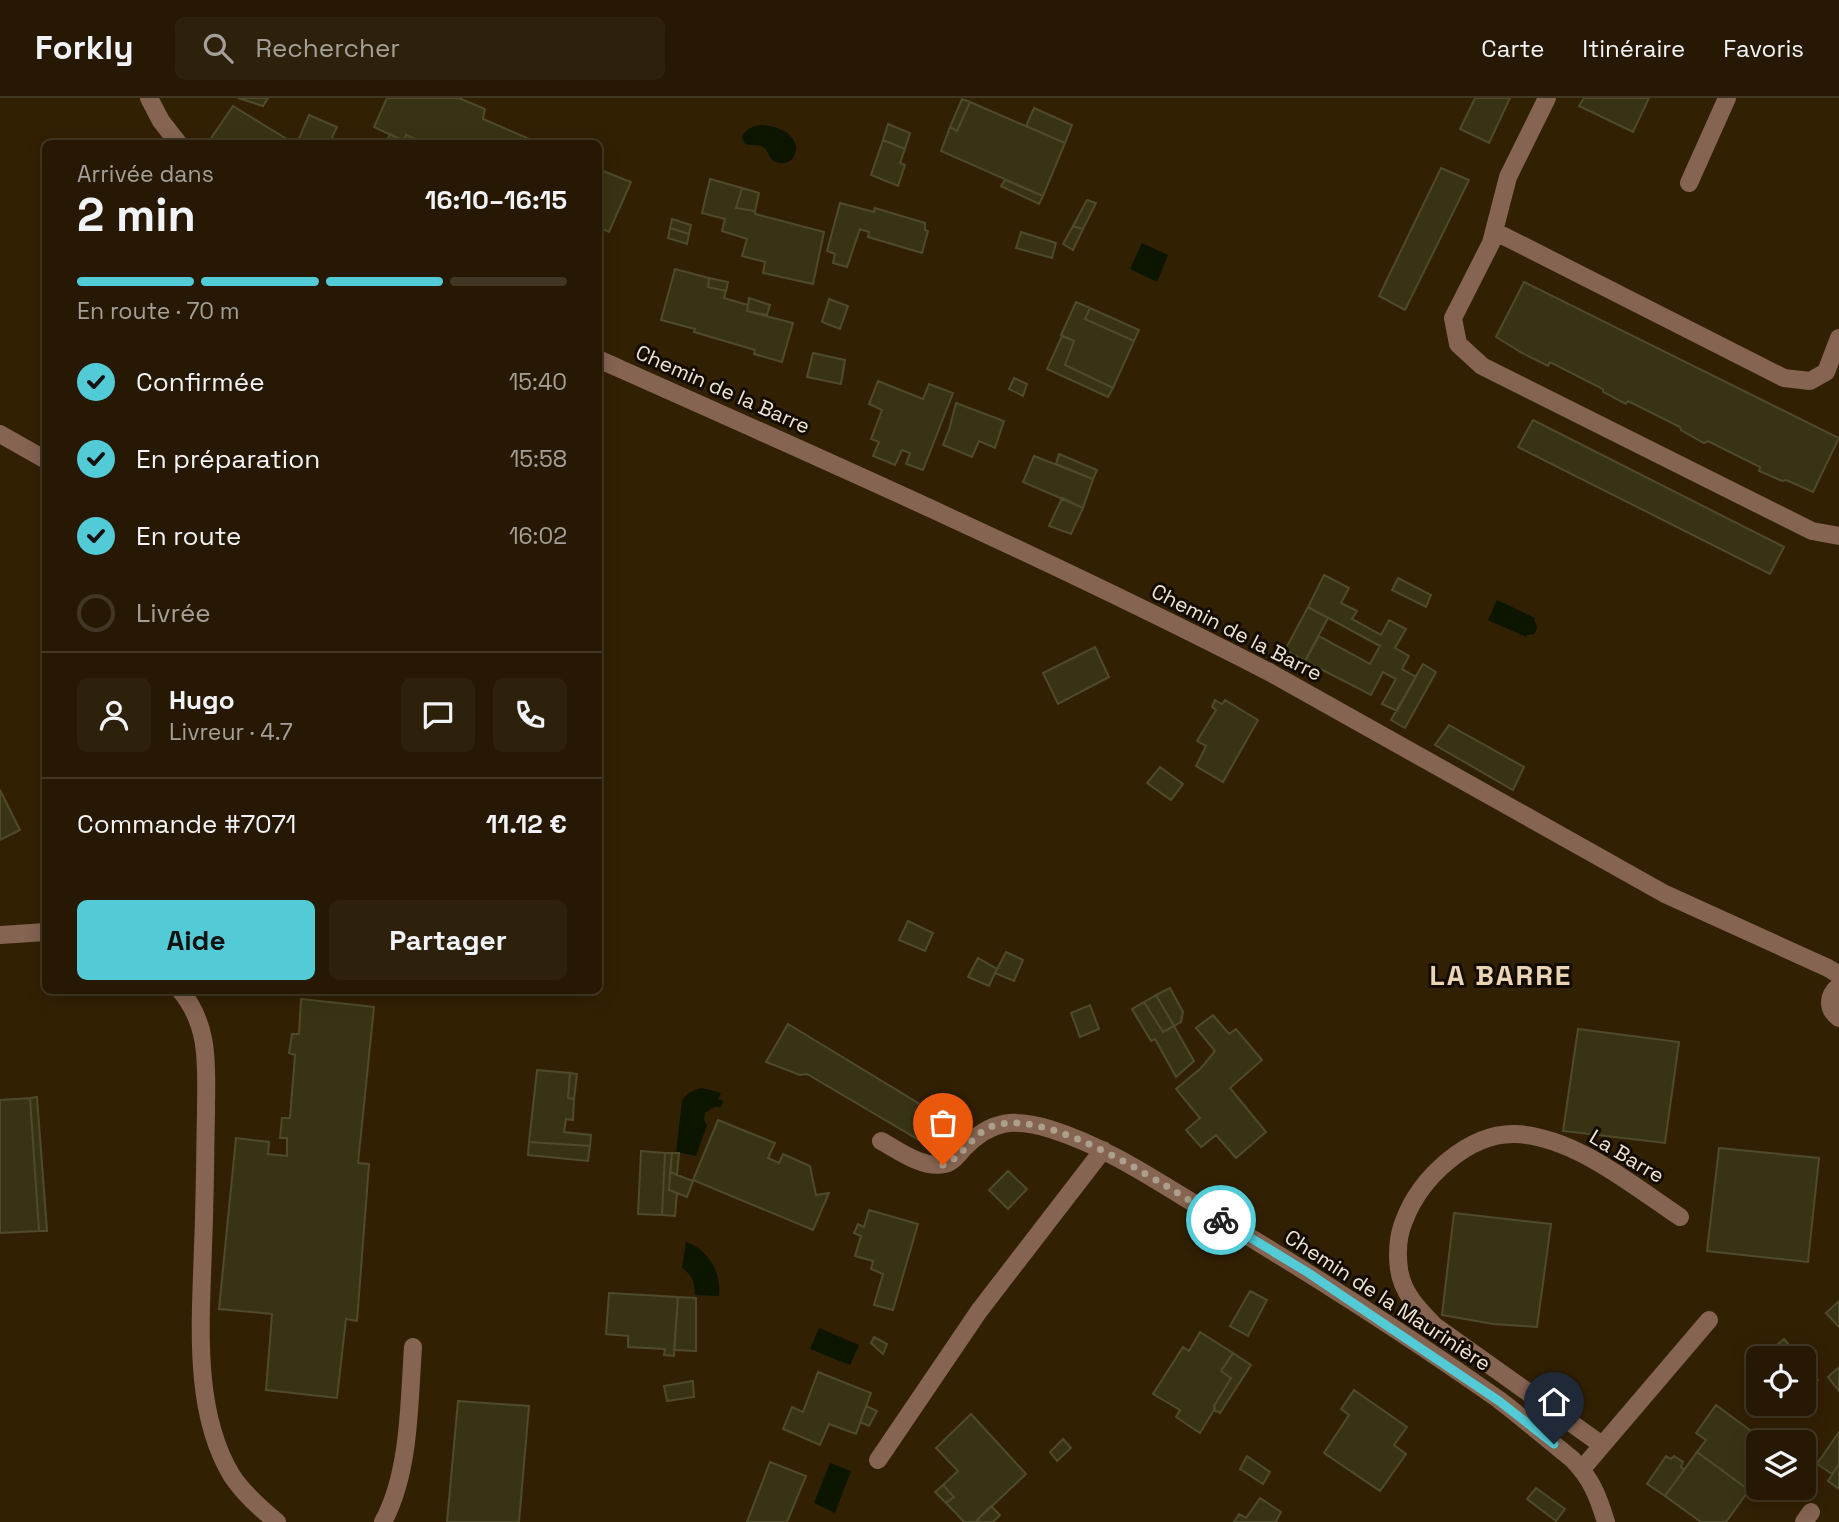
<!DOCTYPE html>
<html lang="fr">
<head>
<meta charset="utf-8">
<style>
	body { margin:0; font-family:"Space Grotesk",sans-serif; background:#2e210c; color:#f1f3f6; height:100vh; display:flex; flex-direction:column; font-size:26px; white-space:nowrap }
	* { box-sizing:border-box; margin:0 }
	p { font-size:23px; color:#a4a099 }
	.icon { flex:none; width:38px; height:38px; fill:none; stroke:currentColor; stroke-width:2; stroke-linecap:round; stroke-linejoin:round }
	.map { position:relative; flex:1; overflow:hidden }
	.details { position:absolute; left:42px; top:42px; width:560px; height:854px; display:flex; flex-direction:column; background:#261802; border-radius:10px; box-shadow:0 4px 18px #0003,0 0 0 2px #423724 }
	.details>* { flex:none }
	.fabs { position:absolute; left:1746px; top:1248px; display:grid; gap:14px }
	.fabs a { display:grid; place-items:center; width:70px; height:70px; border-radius:10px; background:#261802; box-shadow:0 4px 18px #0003,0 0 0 2px #423724; font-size:35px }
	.pin { position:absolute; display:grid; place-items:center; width:60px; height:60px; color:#fff; margin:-72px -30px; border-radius:50% 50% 50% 0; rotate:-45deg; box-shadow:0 0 7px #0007 }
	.pin .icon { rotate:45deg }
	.courier { position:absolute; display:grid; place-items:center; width:70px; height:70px; margin:-35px; border:5px solid #52cbd7; border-radius:50%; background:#fff; color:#222; box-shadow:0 2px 9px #0007 }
	.headline em { font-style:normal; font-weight:600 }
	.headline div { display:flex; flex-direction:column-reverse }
	.headline { display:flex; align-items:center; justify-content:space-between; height:119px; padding:0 35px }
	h1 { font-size:46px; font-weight:600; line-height:52px }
	.bar { display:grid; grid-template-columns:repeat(4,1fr); gap:10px 7px; align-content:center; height:84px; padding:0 35px }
	.bar i { height:9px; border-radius:5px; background:#423724 }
	.bar .current { background:#52cbd7 }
	.bar p { grid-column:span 4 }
	.line { display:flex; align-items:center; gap:18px; padding:0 35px; border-top:2px solid #423724 }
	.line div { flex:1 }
	.round { display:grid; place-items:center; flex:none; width:74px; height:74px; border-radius:10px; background:#2e210c }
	ol { padding:0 35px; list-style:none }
	li { display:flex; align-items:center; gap:21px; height:77px }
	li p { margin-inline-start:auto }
	li .icon { padding:7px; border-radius:50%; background:#52cbd7; color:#111; stroke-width:4 }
	li:last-child { color:#a4a099 }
	li i { width:38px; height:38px; border:4px solid #423724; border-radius:50% }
	.button { display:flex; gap:14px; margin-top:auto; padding:14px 35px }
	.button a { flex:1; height:80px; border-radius:10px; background:#52cbd7; color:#111; font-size:28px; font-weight:600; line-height:80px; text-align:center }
	.button a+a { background:#2e210c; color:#f1f3f6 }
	header { display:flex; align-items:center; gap:42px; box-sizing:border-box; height:98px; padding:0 35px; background:#261802; border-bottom:2px solid #423724 }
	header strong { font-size:33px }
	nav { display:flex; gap:38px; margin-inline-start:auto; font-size:24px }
	.search { width:490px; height:63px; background:#2e210c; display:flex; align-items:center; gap:18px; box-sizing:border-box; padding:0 24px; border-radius:10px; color:#a4a099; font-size:26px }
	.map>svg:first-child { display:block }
</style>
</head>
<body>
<header>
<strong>Forkly</strong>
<div class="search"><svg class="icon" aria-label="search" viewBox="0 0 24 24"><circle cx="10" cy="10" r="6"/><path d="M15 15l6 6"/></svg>Rechercher</div>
<nav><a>Carte</a><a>Itinéraire</a><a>Favoris</a></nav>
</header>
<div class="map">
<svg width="1839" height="1424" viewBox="0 0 1839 1424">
	<rect width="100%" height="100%" fill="#322003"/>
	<!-- water -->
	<path fill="#0c1500" d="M761 27C774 28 790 32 795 45 799 54 792 66 782 65 767 65 771 52 761 48 757 46 750 48 745 46L742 39C745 31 753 28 761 27Z
		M1142 145 1168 157 1157 184 1130 171Z
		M1497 502 1535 520 1534 523C1538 528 1538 530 1534 536L1527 537 1526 539 1488 522Z
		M702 990 721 995 718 1001 723 1003 721 1009H714L705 1015 704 1022 707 1027 696 1058 676 1054 682 1003C686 995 693 992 702 990Z
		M686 1144C708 1151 722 1175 719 1198L695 1197C694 1183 693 1178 682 1170Z
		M819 1230 859 1247 850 1267 810 1251Z
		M830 1365 851 1373 835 1415 814 1405Z"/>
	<!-- building -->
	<path fill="#383413" stroke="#4f4b2a" stroke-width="2" d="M238 0H268L263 8Z
		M387 0H459L485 11 483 21 541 46H423V44L406 37 404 43 374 29Z
		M1475 0H1510L1489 45 1460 31Z
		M1584 0H1649L1633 34 1579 8Z
		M962 1 970 4 957 33 950 29Z
		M970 4 1065 45 1043 98 941 53 950 29 957 33Z
		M233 8 290 43 288 46H207Z
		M1034 10 1072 27 1065 45 1026 28Z
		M309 17 337 29 329 46 297 45Z
		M888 26 910 35 905 51 883 42Z
		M390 36 404 43 406 37 423 44V46H393L387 43Z
		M883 42 905 51 900 65 905 67 898 88 871 77Z
		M1441 70 1469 82 1405 212 1379 198Z
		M598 71 631 84 609 134 598 129Z
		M710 81 742 90 736 110 755 113V116L824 134 813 186 763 175 765 164 742 158 747 141 722 133 725 121 702 115Z
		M1005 82 1043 98 1039 106 1001 88Z
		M742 90 759 95 755 113 736 110Z
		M1087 102 1096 105 1083 131 1073 128Z
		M840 105 874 114 875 110 925 125V132L928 133 922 155 868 139 869 134 860 131 847 169 833 165 835 156 827 153Z
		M672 121 691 127 689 136 670 130Z
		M1073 128 1083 131 1073 152 1063 146Z
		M670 130 689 136 687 146 668 140Z
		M1021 134 1056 145 1052 160 1016 150Z
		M675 171 709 180 708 189 726 193 724 200 748 207 747 213 793 225 782 264 754 256 755 252 694 234 695 231 661 222Z
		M709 180 728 184 726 193 708 189Z
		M1524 184 1839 340 1813 394 1786 382 1782 383 1759 373 1760 369 1708 343 1704 345 1681 332 1680 329 1628 303 1626 306 1603 294V291L1550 264 1548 268 1522 255 1496 239Z
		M749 200 770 207 767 217 747 213Z
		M829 201 848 208 840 231 822 224Z
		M1076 204 1090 210 1085 221 1134 243 1113 290 1065 267 1074 243 1061 237Z
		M1090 210 1139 232 1134 243 1085 221Z
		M1062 238 1074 243 1065 267 1113 290 1108 299 1047 271Z
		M813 255 845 262 841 286 807 279Z
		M1014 280 1027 286 1023 298 1009 291Z
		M878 283 923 301 929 286 953 295 923 372 906 366 910 355 902 352 895 367 873 358 879 344 871 341 882 312 869 306Z
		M956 305 1004 323 995 350 979 343 972 359 943 347 949 332Z
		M1533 322 1784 449 1770 476 1518 349Z
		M1059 356 1097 372 1093 381 1056 366Z
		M1034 358 1093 381 1083 410 1023 384Z
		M1062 400 1083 410 1071 436 1049 428Z
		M1324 477 1349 490 1341 505 1357 513 1352 521 1381 537 1389 522 1406 531 1395 550 1409 558 1402 571 1416 579 1397 613 1382 606 1396 581 1383 574 1371 597 1305 563 1319 538 1370 566 1380 548 1308 509Z
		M1398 480 1431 497 1426 509 1392 492Z
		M1308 509 1328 520 1305 563 1285 552Z
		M1095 549 1109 579 1058 606 1043 575Z
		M1423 566 1436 574 1405 630 1391 622Z
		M1215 602 1222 606 1225 602 1258 622 1223 684 1196 668 1206 648 1197 643 1216 612 1212 609Z
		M1449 627 1524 669 1513 692 1435 647Z
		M1160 669 1183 686 1171 702 1147 685Z
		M0 692 20 732 0 742Z
		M908 823 933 835 925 853 899 842Z
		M1006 854 1023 862 1014 883 995 875Z
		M978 860 997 871 989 888 968 879Z
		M1170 890 1183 914 1181 924 1174 928 1156 897Z
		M1156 897 1174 928 1163 934 1144 904Z
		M301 901 374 909 358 1065 369 1066 357 1223 346 1221 337 1300 266 1292 272 1216 219 1211 236 1040 269 1044 268 1056 287 1058V1040H280L282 1020H290L295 957 289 955 292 936H299Z
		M1144 904 1163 934 1174 928 1194 963 1176 979 1155 941 1151 943 1132 911Z
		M1090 907 1099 931 1080 939 1071 915Z
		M1213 917 1229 936 1236 931 1262 962 1230 990 1266 1034 1236 1060 1216 1037 1201 1049 1186 1032 1200 1020 1176 991 1201 970 1215 953 1196 930Z
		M788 926 923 1008 920 1017 957 1035 941 1055 807 976 800 977 766 964Z
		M1578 931 1679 944 1665 1045 1563 1033Z
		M537 972 570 975 568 1000 574 1001 573 1022 566 1021 564 1034 591 1037 590 1048 529 1044Z
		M570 975 577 976 574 1001 568 1000Z
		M37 999 47 1133H39L30 1000Z
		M30 1000 39 1133 0 1135V1002Z
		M718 1022 775 1045 768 1060 779 1065 783 1056 810 1068 816 1097 829 1095 813 1132 693 1082Z
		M529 1044 590 1048 588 1063 528 1057Z
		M1719 1050 1819 1060 1808 1164 1707 1153Z
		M641 1053 665 1055 662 1117 638 1116Z
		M665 1055H672L669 1092 677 1095 675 1118 662 1117Z
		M672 1055H679L677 1077 670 1074Z
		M1008 1073 1027 1091 1008 1111 989 1092Z
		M670 1074 693 1083 687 1099 669 1092Z
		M869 1112 918 1126 893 1212 874 1207 883 1176 871 1171 873 1163 855 1158 861 1138 854 1135 858 1126 864 1129Z
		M1454 1115 1551 1126 1537 1229 1493 1226 1442 1217Z
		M1250 1193 1267 1202 1248 1238 1230 1228Z
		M609 1195 678 1199 674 1258 664 1257 665 1251 628 1249V1238L606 1236Z
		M678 1199 696 1200V1253L674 1252Z
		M1839 1203V1229L1826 1215Z
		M1200 1234 1233 1255 1221 1273 1231 1280 1214 1308 1215 1310 1214 1312 1200 1335 1176 1319 1180 1312 1153 1296 1183 1249 1189 1253Z
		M874 1239 887 1246 883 1256 871 1245Z
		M1784 1241 1800 1260H1779L1772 1251Z
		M1233 1255 1251 1267 1220 1315 1214 1312 1215 1310 1214 1308 1231 1280 1221 1273Z
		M1804 1265 1818 1282 1806 1293 1804 1291Z
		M1839 1269V1293L1828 1279Z
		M818 1274 871 1295 856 1336 829 1326 820 1347 783 1331 792 1309 803 1314Z
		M693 1283 694 1299 667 1303 664 1288Z
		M1354 1292 1407 1329 1394 1347 1406 1356 1380 1393 1324 1355 1349 1317 1341 1311Z
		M458 1303 529 1308 519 1424H447Z
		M1716 1307 1766 1344H1759V1379L1749 1392 1697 1354 1706 1342 1696 1335Z
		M866 1308 877 1313 869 1328 860 1324Z
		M971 1316 1026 1376 977 1422 980 1424H964L946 1405 954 1399 943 1387 958 1373 936 1350Z
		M1839 1334V1366L1832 1376 1817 1366Z
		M1063 1341 1071 1350 1057 1363 1050 1354Z
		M1697 1354 1749 1392 1726 1424H1701L1665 1398Z
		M1247 1358 1270 1374 1263 1386 1240 1371Z
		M1666 1358 1671 1361 1674 1358 1683 1364 1681 1369 1684 1372 1665 1398 1647 1386Z
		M770 1364 806 1378 787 1424H747Z
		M1839 1366V1391L1828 1383Z
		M943 1387 954 1399 946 1405 935 1394Z
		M1536 1390 1565 1411 1556 1423 1527 1401Z
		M1260 1400 1281 1414 1276 1423 1277 1424H1234L1239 1416 1246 1420Z
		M991 1408 1000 1417 993 1424H980L977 1422Z"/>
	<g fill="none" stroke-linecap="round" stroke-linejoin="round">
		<!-- minor -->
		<path stroke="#856451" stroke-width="18" d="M149 0 161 23 179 46
			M1547 0 1508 79 1491 145 1453 220 1458 246 1482 268 1812 433 1839 438
			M1689 85 1727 0
			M1494 133 1784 280 1810 283 1826 274 1839 240
			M598 261C825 362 1051 462 1271 575L1665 796 1828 870 1839 877
			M0 336 46 362
			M0 837 46 834
			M1839 888C1827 898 1827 911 1839 920
			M180 892C211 929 206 970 206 1014 205 1059 205 1103 203 1148 201 1221 192 1313 232 1378 244 1396 260 1410 277 1424
			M881 1043C898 1052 923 1071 944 1066 952 1065 959 1056 964 1050 991 1022 1014 1020 1050 1031 1111 1050 1164 1088 1218 1120 1313 1177 1407 1237 1498 1301 1523 1320 1547 1341 1572 1361 1591 1380 1598 1398 1606 1424
			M1602 1347 1435 1228C1419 1212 1402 1195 1399 1171 1397 1156 1398 1137 1404 1123 1420 1080 1468 1035 1515 1036 1574 1038 1633 1088 1680 1119
			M878 1362 979 1213 1103 1052
			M1582 1371 1709 1222
			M383 1424C410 1374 409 1306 413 1249
			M1804 1424 1811 1414"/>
	</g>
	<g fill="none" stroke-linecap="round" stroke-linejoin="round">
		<!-- done -->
		<path stroke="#ad9f8b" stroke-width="7" stroke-dasharray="0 12.6" d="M943 1067C964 1059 972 1035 993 1028 1051 1008 1171 1092 1221 1122"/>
		<!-- route -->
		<path stroke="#52cbd7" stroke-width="9" d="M1221 1122 1307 1174 1499 1303 1554 1346"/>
	</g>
	<g text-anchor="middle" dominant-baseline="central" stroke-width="6" stroke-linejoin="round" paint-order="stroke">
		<!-- street labels -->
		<g font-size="21" fill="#efe4d4" stroke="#130c03">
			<text transform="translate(723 291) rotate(24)">Chemin de la Barre</text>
			<text transform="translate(1237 534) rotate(27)">Chemin de la Barre</text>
			<text transform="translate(1627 1058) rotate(31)">La Barre</text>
			<text transform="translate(1388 1202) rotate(33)">Chemin de la Maurinière</text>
		</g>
		<!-- district labels -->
		<g font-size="28" font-weight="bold" letter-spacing="2" fill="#ebd4b4" stroke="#130c03">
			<text x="1501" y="877">LA BARRE</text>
		</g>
	</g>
</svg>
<div class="fabs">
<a><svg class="icon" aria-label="locate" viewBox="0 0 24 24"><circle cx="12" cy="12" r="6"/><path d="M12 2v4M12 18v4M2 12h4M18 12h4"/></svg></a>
<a><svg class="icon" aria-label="layers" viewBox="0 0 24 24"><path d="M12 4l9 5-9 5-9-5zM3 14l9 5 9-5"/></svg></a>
</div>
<div class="pin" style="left:943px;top:1067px;background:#ea580c"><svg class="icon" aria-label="bag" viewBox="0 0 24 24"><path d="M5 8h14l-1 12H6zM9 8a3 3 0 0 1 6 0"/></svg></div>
<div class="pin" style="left:1554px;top:1346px;background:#1f2937"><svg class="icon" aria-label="home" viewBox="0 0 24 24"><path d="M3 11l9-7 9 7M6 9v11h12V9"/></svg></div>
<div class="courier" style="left:1221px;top:1122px"><svg class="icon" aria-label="bike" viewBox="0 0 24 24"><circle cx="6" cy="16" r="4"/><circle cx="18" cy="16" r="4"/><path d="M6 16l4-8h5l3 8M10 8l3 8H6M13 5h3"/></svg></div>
<section class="details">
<div class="headline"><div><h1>2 min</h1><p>Arrivée dans</p></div><em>16:10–16:15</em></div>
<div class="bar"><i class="current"></i><i class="current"></i><i class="current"></i><i></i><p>En route · 70 m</p></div>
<ol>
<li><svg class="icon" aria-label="check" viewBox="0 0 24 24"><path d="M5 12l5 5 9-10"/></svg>Confirmée<p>15:40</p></li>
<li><svg class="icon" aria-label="check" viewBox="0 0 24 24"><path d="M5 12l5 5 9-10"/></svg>En préparation<p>15:58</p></li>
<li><svg class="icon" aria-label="check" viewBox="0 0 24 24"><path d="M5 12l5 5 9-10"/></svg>En route<p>16:02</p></li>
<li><i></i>Livrée</li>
</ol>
<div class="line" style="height:126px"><a class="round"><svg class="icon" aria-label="person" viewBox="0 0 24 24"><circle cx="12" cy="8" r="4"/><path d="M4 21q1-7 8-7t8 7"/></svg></a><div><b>Hugo</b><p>Livreur · 4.7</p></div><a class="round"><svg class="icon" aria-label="chat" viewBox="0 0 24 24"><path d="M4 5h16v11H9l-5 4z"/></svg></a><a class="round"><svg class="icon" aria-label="phone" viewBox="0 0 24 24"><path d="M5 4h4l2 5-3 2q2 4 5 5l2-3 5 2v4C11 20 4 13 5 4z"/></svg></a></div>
<div class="line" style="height:91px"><div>Commande #7071</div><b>11.12 €</b></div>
<div class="button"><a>Aide</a><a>Partager</a></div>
</section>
</div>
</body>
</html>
